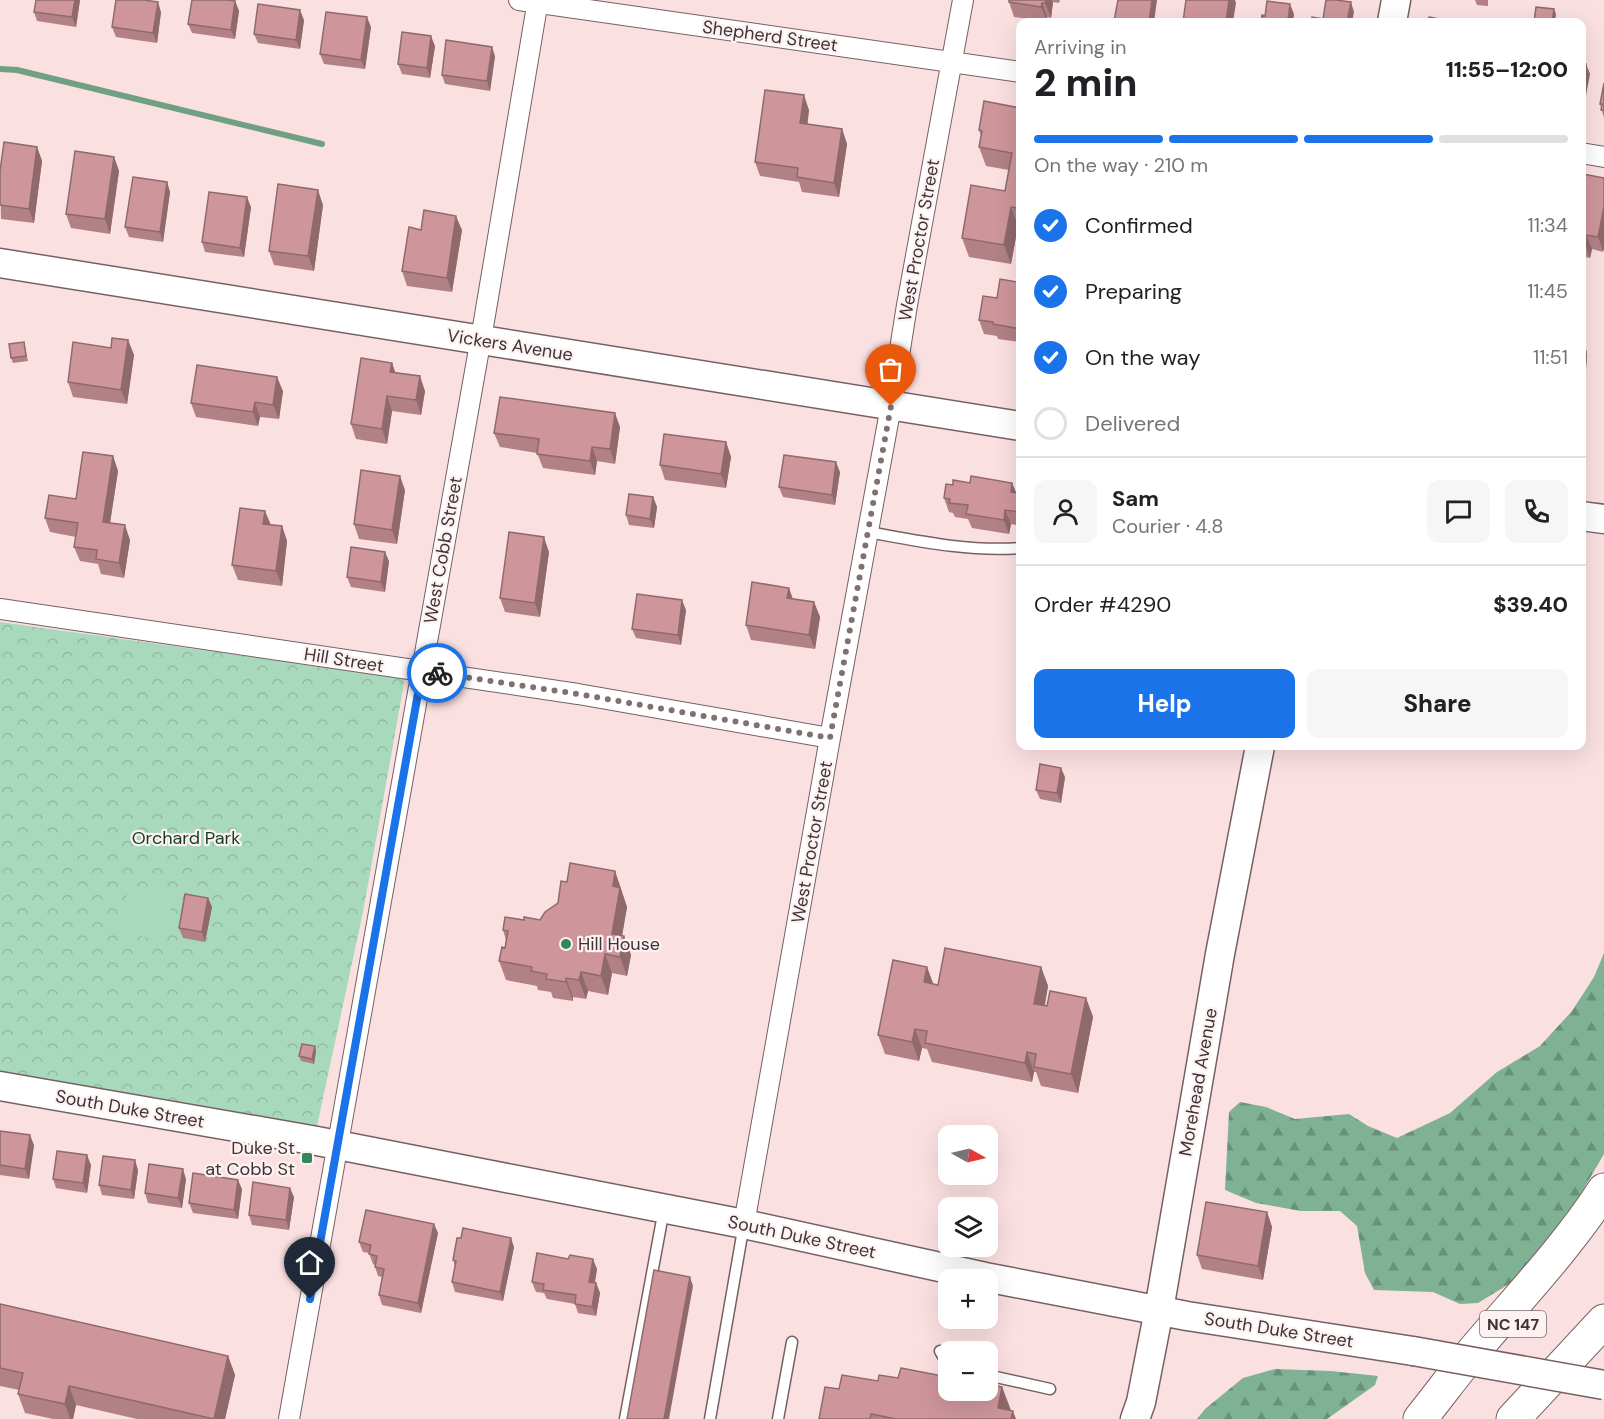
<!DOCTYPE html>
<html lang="en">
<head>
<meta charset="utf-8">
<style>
	body { margin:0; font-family:"DM Sans",sans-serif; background:#f6f6f6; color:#202124; height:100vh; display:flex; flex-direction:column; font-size:22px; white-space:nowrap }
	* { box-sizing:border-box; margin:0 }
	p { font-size:20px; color:#757577 }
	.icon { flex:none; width:33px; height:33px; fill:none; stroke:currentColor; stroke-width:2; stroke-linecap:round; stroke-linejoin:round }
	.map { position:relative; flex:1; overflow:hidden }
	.side { position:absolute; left:1016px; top:18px; width:570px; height:732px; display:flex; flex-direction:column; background:#fff; border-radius:12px; box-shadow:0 6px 24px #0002 }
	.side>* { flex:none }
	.needle { width:39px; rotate:98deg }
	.tools { position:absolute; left:938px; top:1125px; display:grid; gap:12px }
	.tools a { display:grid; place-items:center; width:60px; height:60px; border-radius:12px; background:#fff; box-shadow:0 6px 24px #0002; font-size:30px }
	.pin { position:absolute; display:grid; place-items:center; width:51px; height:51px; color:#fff; margin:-62px -26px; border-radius:50% 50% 50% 0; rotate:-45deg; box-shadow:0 0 6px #0007 }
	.pin .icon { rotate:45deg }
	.courier { position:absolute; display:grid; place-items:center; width:60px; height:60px; margin:-30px; border:4px solid #1a73e8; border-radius:50%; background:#fff; color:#222; box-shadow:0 2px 8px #0007 }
	.overview em { font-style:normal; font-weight:800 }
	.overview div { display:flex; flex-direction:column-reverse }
	.overview { display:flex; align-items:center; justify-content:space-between; height:102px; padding:0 18px }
	h1 { font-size:39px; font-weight:800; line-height:45px }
	.bar { display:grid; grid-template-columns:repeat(4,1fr); gap:9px 6px; align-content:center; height:72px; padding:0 18px }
	.bar i { height:8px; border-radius:4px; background:#e0e0e0 }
	.bar .on { background:#1a73e8 }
	.bar p { grid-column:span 4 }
	.line { display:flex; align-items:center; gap:15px; padding:0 18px; border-top:2px solid #e0e0e0 }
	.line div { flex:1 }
	.round { display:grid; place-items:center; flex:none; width:63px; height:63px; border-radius:12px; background:#f6f6f6 }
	ol { padding:0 18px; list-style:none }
	li { display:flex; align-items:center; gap:18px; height:66px }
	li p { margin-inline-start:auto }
	li .icon { padding:6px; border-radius:50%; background:#1a73e8; color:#fff; stroke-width:4 }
	li:last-child { color:#757577 }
	li i { width:33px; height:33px; border:3px solid #e0e0e0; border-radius:50% }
	.primary-button { display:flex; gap:12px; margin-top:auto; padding:12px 18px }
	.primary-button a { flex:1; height:69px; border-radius:12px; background:#1a73e8; color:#fff; font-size:24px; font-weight:800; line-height:69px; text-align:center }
	.primary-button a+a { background:#f6f6f6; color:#202124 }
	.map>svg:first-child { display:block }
</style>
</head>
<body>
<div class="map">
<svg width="1604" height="1419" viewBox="0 0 1604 1419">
	<defs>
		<pattern id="forest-firs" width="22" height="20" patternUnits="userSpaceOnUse" patternTransform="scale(1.5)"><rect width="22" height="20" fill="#7fb194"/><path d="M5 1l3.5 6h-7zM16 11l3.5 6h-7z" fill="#69917a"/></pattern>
		<pattern id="park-crowns" width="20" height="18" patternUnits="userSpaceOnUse" patternTransform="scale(1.5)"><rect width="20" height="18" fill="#a8d9bc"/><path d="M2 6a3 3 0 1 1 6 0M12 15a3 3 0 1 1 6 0" fill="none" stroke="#92bba2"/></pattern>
	</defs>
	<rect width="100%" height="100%" fill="#fbe0e1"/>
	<!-- forest -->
	<path fill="url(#forest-firs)" d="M1604 953V1154L1555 1238 1509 1284 1478 1303 1460 1304 1433 1292 1374 1290 1365 1273 1357 1226 1340 1211H1301L1256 1203 1225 1190 1229 1112 1240 1102 1266 1107 1295 1119 1349 1114 1368 1126 1397 1138 1450 1113 1497 1072 1540 1046 1572 1011 1594 977Z
		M1275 1369 1331 1371 1378 1376 1375 1385 1327 1419H1197L1205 1409 1243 1378Z"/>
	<!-- park -->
	<path fill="url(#park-crowns)" d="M0 622 405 678 363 912 317 1126 0 1071Z"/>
	<!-- garden -->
	<path fill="#a8d9bc" d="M128 887 173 895 165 941 120 932Z"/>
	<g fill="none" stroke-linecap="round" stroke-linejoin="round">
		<!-- stream -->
		<path stroke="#6fa084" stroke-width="6" d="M0 69 17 70 322 144"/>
		<!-- lane casing -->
		<g stroke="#776062" stroke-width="13">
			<path id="lane" d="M868 532C918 541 969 552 1020 548
				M940 1351 948 1365
				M987 1375 1050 1389
				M625 1419 664 1209
				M710 1419 744 1224
				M778 1419 792 1342"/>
		</g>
		<!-- street casing -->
		<g stroke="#776062" stroke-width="22">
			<path id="street" d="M519 0 1020 72
				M1581 153 1604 157
				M0 609 578 694 830 738
				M744 1224 830 738 891 406 907 305 963 0
				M289 1419 484 321 538 0"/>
		</g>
		<!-- secondary casing -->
		<g stroke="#776062" stroke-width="31">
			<path id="secondary" d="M1392 22 1396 0
				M0 263 1020 426
				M1581 516 1604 519
				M0 1086 317 1141 486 1174 744 1224 985 1277 1187 1316 1413 1351
				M1135 1419 1141 1402 1159 1310 1220 954 1260 746"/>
		</g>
		<!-- highway casing -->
		<g stroke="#776062" stroke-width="35">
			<path id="highway" d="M1420 1419C1441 1393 1461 1365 1483 1340 1525 1291 1569 1244 1604 1190
				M1513 1419 1604 1321"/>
		</g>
		<!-- lane -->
		<use href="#lane" stroke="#fff" stroke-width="10"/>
		<!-- street -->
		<use href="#street" stroke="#fff" stroke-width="20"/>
		<!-- secondary -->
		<use href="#secondary" stroke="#fff" stroke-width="28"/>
		<!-- highway -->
		<use href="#highway" stroke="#fff" stroke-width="33"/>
		<!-- secondary-bridge casing -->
		<g stroke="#776062" stroke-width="31" stroke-linecap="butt">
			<path id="secondary-bridge" d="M1413 1351 1604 1385"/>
		</g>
		<!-- secondary-bridge -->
		<use href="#secondary-bridge" stroke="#fff" stroke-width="28"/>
	</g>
	<!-- wall -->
	<path fill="#b18185" d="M80 0 76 27 37 21 34 12Z
		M1009 0H1060L1059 3 1053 2 1051 18 1047 17V21L1014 17 1009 2Z
		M1475 0H1488V6L1477 5Z
		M235 1 239 11 235 39 192 33 188 24Z
		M161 12 157 43 116 37 112 27Z
		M304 20 300 49 258 43 254 34Z
		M371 27 365 69 324 64 320 54Z
		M435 46 430 78 402 74 398 64Z
		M495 56 490 91 445 84 442 75Z
		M1604 83V118L1600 104Z
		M1020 108V227L1018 226 1011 264 969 257 962 238 1005 191 1009 170 986 166 979 147 981 136 979 130Z
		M809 110 807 124 842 129 847 144 839 197 802 192 799 182 760 176 755 162Z
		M37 147 42 161 34 223 1 219 0 171Z
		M114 157 119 171 110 234 71 228 66 214Z
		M1581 180 1603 252 1592 249 1590 258 1581 256Z
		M167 182 170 192 163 242 129 237 125 227Z
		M323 205 314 271 274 265 269 251Z
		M251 207 244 257 205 252 202 242Z
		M421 230H462L452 292 407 286 402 271Z
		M1020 273V342L998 339 997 336 984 334 979 320 997 298 1017 282Z
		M128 340 134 355 127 404 73 397 68 382Z
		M24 342 28 361 13 363 11 358Z
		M1581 350 1586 351 1587 355 1586 369 1581 368Z
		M392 363 395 373 425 391 421 415 392 411 387 444 356 439 351 424Z
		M283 391 279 419 260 417 258 426 196 417 191 403Z
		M620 427 615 464 597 461 595 475 543 468 537 453 500 447 494 433Z
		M726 442 731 457 726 488 665 480 660 465Z
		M113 456 118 471 110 523 130 540 124 578 101 574 98 564 80 561 74 547 76 537 50 532 45 518 76 499Z
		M840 472 835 505 783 497 779 487Z
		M970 483H1012L1016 493H1020V526L1011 524 1009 534 972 528 968 519 955 517 953 513 949 512 944 498 953 485Z
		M405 490 397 544 359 539 354 524Z
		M653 497 657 507 654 528 629 525 626 515Z
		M270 525 282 526 287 541 282 586 238 580 232 565Z
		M549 552 540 617 505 612 500 598Z
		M389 561 385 592 351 587 347 577Z
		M793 599 814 602 820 617 815 649 751 640 746 625Z
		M686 610 681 645 636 638 632 629Z
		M1065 777 1061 803 1040 799 1036 790Z
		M615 871 627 907 622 936H624L631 955 627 976 612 973 608 995 588 991 586 999 573 997V1001L553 998 551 992 538 990 537 986 506 980 499 961 505 948 506 940 503 930 524 920H540L558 903 567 882Z
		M208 898 212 907 205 942 183 938 179 928Z
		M927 967 933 984 938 985 1041 967 1048 986 1045 1006H1047L1086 998 1093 1017 1078 1093 1041 1086 1036 1072H1034L1032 1082 932 1062 927 1049 922 1048 919 1061 885 1054 878 1035Z
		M316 1051 314 1064 301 1061 299 1056Z
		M0 1131 34 1145 29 1179 0 1175Z
		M91 1165 87 1193 56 1188 53 1179Z
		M138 1170 134 1199 102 1195 99 1185Z
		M186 1179 182 1208 148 1203 145 1193Z
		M242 1189 238 1219 193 1213 189 1203Z
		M294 1197 289 1230 252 1225 249 1215Z
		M1267 1212 1272 1227 1263 1280 1202 1269 1197 1255Z
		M438 1233 421 1313 382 1305 379 1295 382 1277 378 1276 375 1267V1265L373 1264 369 1253 363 1252 359 1242Z
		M514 1247 503 1301 455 1292 452 1282 455 1266 453 1260Z
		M597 1269 595 1283H596L600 1293 596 1316 578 1313 575 1304 547 1299 544 1293 536 1292 532 1282Z
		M0 1304 228 1356 235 1375 225 1419H137L76 1405 73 1419H53L25 1413 18 1394 19 1390 0 1386Z
		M898 1378 1002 1387 1011 1410 1016 1419H819L839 1389 878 1381Z"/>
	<!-- shaded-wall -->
	<path fill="#90696c" d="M75 0H80L76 27 72 17Z
		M1046 0H1052L1053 2 1051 18 1045 3Z
		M1152 0H1157L1154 22H1149Z
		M1229 0H1235L1236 3 1233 22H1226Z
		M235 1 239 11 235 39 231 30Z
		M158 2 161 12 157 43 153 33Z
		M1351 2 1354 12 1352 22H1347Z
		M1042 3 1047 17V21L1041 7Z
		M1290 4 1294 14 1293 22H1289L1288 20Z
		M1554 9 1556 14 1555 22H1552Z
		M300 10 304 20 300 49 296 40Z
		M367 17 371 27 365 69 361 60Z
		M431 36 435 46 430 78 427 68Z
		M492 47 495 56 490 91 487 81Z
		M1586 64 1590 74 1581 123V95Z
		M804 95 809 110 806 138 800 123Z
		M842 129 847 144 839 197 834 183Z
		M37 147 42 161 34 223 29 209Z
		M114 157 119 171 110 234 105 219Z
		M1020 181V217L1017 208Z
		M167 182 170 192 163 242 160 232Z
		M318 190 323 205 314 271 308 256Z
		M247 197 251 207 244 257 240 248Z
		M1011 207 1018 226 1011 264 1004 245Z
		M1604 207V249L1603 252 1598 237Z
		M456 216 462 230 452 292 447 278Z
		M1586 235 1592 249 1590 258 1585 243Z
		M128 340 134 355 127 404 121 390Z
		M1586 351 1587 355 1586 369 1584 364Z
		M392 363 397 377 390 372Z
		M420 376 425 391 421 415 416 400Z
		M277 377 283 391 279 419 273 405Z
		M387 396 392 411 387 444 382 429Z
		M255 402 260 417 258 426 253 412Z
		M615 413 620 427 615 464 610 449Z
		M726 442 731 457 726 488 721 474Z
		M592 447 597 461 595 475 590 461Z
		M113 456 118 471 108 536 103 522Z
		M836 462 840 472 835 505 832 495Z
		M400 476 405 490 397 544 392 530Z
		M1012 483 1018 497 1011 492Z
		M653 497 657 507 654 528 650 519Z
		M1005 510 1011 524 1009 534 1004 520Z
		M265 511 271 525 263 524Z
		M125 525 130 540 124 578 119 563Z
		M282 526 287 541 282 586 276 571Z
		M544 537 549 552 540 617 535 603Z
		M385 552 389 561 385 592 381 582Z
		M789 588 794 602 787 598Z
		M682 600 686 610 681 645 678 635Z
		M814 602 820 617 815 649 809 635Z
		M1061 768 1065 777 1061 803 1057 793Z
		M615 871 627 907 619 953 612 934 613 886Z
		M208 898 212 907 205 942 202 932Z
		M624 936 631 955 627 976 620 957Z
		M605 954 612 973 608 995 601 976Z
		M927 967 934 986 924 982Z
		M1041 967 1048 986 1041 1023 1034 1004Z
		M581 972 588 991 586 999 579 980Z
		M566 978 573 997V1001L566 982Z
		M1086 998 1093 1017 1078 1093 1071 1074Z
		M915 1029 922 1048 919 1061 912 1042Z
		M315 1046 316 1051 314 1064 312 1059Z
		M1027 1052 1034 1072 1032 1082 1025 1063Z
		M30 1135 34 1145 29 1179 25 1169Z
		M87 1155 91 1165 87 1193 83 1183Z
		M135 1160 138 1170 134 1199 131 1190Z
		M183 1169 186 1179 182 1208 178 1198Z
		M238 1180 242 1189 238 1219 234 1210Z
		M290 1188 294 1197 289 1230 286 1220Z
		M1267 1212 1272 1227 1263 1280 1258 1266Z
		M434 1224 438 1233 421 1313 418 1303Z
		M511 1238 514 1247 503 1301 500 1292Z
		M593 1259 597 1269 593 1292 589 1282Z
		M690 1277 693 1286 669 1419H664Z
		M596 1283 600 1293 596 1316 592 1307Z
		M228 1356 235 1375 225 1419H214Z
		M69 1386 76 1405 73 1419H70L65 1404Z
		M1002 1387 1012 1414 1013 1411 1016 1419H1002L998 1408Z"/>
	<!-- building -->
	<path fill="#ce969b" stroke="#90696c" stroke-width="1.5" d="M36 0H75L72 17 34 12Z
		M116 0H144L158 2 153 33 112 27Z
		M192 0H228L235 1 231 30 188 24Z
		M1009 0H1046L1045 3H1042L1041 7 1009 2Z
		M1118 0H1152L1149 22H1124L1114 21Z
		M1186 0H1229L1226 22H1183Z
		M1326 0H1336L1351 2 1347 22H1311L1312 17 1323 19Z
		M1267 1 1290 4 1288 20H1292L1291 22H1261L1262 15 1265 16Z
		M258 4 300 10 296 40 254 34Z
		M1536 7 1554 9 1552 22H1534Z
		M326 12 367 17 361 60 320 54Z
		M1429 17 1445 20V22H1450H1428Z
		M402 32 431 36 427 68 398 64Z
		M446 40 492 47 487 81 442 75Z
		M1581 64H1586L1581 95Z
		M1604 83V110H1601L1602 104H1600Z
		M765 90 804 95 800 123 842 129 834 183 797 177 798 168 755 162Z
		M984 101 1020 108V181L1017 208 1011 207 1004 245 962 238 971 185 1005 191 1012 153 979 147 982 131 979 130Z
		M4 142 37 147 29 209 0 205V171Z
		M75 151 114 157 105 219 66 214Z
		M1583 174 1604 178V207L1598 237 1586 235 1585 243 1581 242V180H1582Z
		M133 177 167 182 160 232 125 227Z
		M278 184 318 190 308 256 269 251Z
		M209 192 247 197 240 248 202 242Z
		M424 210 456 216 447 278 402 271 409 227 421 230Z
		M1019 273H1020V329L993 324V322L979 320 983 296 997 298 1000 279 1017 282Z
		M112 338 128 340 121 390 68 382 73 342 111 348Z
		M24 342 26 356 11 358 9 344Z
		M1581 350 1586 351 1584 364 1581 363Z
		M361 358 392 363 390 372 420 376 416 400 387 396 382 429 351 424Z
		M197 365 277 377 273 405 255 402 253 412 191 403Z
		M500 397 615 413 610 449 592 447 590 461 537 454 539 439 494 433Z
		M664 434 726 442 721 474 660 465Z
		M83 452 113 456 103 522 125 525 119 563 96 559 97 550 74 547 78 523 45 518 49 495 76 499Z
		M784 455 836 462 832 495 779 487Z
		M361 470 400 476 392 530 354 524Z
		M971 476 1012 483 1011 492 1020 493V512L1005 510 1004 520 966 514 968 505 949 503 950 499 944 498 946 484 953 485V480L970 483Z
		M629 494 653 497 650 519 626 515Z
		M240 508 265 511 263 524 282 526 276 571 232 565Z
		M509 532 544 537 535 603 500 598Z
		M351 547 385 552 381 582 347 577Z
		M752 582 789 588 787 598 814 602 809 635 746 625Z
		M637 594 682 600 678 635 632 629Z
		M1040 764 1061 768 1057 793 1036 790Z
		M570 863 615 871 613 886 620 888 612 934 624 936 620 957 605 954 601 976 581 972 579 980 566 978V982L546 979 547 974 531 971 532 967 499 961 502 947 505 948 508 931 503 930 505 917 524 920V917L540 920 545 912 558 903 561 881 567 882Z
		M185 894 208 898 202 932 179 928Z
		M945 948 1041 967 1034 1004 1047 1006 1050 991 1086 998 1071 1074 1034 1067 1036 1054 1027 1052 1025 1063 925 1043 927 1031 915 1029 912 1042 878 1035 893 960 927 967 924 982 938 985Z
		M302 1044 315 1046 312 1059 299 1056Z
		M0 1131 30 1135 25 1169 0 1165Z
		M57 1151 87 1155 83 1183 53 1179Z
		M103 1156 135 1160 131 1190 99 1185Z
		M149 1164 183 1169 178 1198 145 1193Z
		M193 1173 238 1180 234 1210 189 1203Z
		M253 1182 290 1188 286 1220 249 1215Z
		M1206 1202 1267 1212 1258 1266 1197 1255Z
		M366 1210 434 1224 418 1303 379 1295 384 1269 375 1267 377 1256 369 1254 371 1245 359 1242Z
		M463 1228 511 1238 500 1292 452 1282 456 1261 453 1260 457 1238H461Z
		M537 1253 568 1259 570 1255 593 1259 589 1282 596 1283 592 1307 575 1304 576 1295 543 1290 544 1284 532 1282Z
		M654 1270 690 1277 664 1419H627Z
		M0 1304 228 1356 214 1419 69 1386 65 1404 18 1394 23 1373 0 1368Z
		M901 1368 948 1377V1390H987V1384L1002 1387 998 1408 1013 1411 1011 1419H896L871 1414 870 1419H819L825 1387 839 1389 842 1375 878 1381 879 1375 898 1378Z"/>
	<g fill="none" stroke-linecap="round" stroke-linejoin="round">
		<!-- done -->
		<path stroke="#817071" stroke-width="6" stroke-dasharray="0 10.8" d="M437 673 578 694 830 738 891 406"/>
		<!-- route -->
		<path stroke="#1a73e8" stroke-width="8" d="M310 1299 422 671 437 673"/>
	</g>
	<!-- markers -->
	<g fill="#30885d" stroke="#fdf1f2" stroke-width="2">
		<circle cx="566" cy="944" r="6"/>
		<rect x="301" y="1152" width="12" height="12" rx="3"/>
	</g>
	<g text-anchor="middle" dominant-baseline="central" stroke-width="4.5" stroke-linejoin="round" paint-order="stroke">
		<!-- shield labels -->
		<rect fill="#fdf1f2" stroke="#786d6e" stroke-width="1.5" x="1480" y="1311" width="66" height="26" rx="4.5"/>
		<g font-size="16" font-weight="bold" fill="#3f3435">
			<text x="1513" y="1324">NC 147</text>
		</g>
		<!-- street labels -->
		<g font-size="18" fill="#3f3435" stroke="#fdf1f2">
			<text transform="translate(770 36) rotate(8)">Shepherd Street</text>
			<text transform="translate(919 240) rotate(-80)">West Proctor Street</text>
			<text transform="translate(510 345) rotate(9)">Vickers Avenue</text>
			<text transform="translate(443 550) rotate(-80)">West Cobb Street</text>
			<text transform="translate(344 660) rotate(9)">Hill Street</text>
			<text transform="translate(812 842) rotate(-80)">West Proctor Street</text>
			<text transform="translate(1198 1082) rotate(-80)">Morehead Avenue</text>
			<text transform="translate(130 1109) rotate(10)">South Duke Street</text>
			<text transform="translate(802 1237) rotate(12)">South Duke Street</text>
			<text transform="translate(1279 1330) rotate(9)">South Duke Street</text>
		</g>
		<!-- park labels -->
		<g font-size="18" fill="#123b27" stroke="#fdf1f2">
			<text x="186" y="838">Orchard Park</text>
		</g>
		<!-- poi labels -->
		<g font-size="18" fill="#3f3435" stroke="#fdf1f2" text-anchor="start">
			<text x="578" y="944">Hill House</text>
			<text x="295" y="1148" text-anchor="end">Duke St<tspan x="295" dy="21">at Cobb St</tspan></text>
		</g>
	</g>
</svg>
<div class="tools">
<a><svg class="needle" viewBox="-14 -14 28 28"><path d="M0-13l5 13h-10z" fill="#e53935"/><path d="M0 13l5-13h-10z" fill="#757577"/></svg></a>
<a><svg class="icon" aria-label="layers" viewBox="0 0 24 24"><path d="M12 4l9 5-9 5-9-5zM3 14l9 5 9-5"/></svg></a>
<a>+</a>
<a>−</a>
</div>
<div class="pin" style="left:891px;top:406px;background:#ea580c"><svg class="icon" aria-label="bag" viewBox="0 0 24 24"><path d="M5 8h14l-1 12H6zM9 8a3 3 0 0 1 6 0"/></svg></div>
<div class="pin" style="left:310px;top:1299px;background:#1f2937"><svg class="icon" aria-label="home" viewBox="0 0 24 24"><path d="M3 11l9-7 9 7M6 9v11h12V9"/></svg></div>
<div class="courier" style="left:437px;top:673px"><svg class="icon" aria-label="bike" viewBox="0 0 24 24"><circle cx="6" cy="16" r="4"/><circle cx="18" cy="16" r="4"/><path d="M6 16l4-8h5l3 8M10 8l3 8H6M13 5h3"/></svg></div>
<section class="side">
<div class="overview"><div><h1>2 min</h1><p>Arriving in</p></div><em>11:55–12:00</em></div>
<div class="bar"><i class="on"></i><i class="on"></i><i class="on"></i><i></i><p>On the way · 210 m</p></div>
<ol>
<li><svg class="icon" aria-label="check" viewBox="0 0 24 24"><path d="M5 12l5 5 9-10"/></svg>Confirmed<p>11:34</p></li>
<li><svg class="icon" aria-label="check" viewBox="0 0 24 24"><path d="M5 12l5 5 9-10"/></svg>Preparing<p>11:45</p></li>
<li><svg class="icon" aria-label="check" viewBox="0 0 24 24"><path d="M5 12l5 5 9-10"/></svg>On the way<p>11:51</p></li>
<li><i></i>Delivered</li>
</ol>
<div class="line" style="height:108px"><a class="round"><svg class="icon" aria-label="person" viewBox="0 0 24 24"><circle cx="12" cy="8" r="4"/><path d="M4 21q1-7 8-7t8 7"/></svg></a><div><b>Sam</b><p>Courier · 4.8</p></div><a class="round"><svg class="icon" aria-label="chat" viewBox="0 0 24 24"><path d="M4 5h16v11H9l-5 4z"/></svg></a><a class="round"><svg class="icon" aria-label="phone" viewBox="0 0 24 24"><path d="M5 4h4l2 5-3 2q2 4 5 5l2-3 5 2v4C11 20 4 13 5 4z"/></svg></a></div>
<div class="line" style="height:78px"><div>Order #4290</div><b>$39.40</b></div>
<div class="primary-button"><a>Help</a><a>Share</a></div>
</section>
</div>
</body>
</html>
